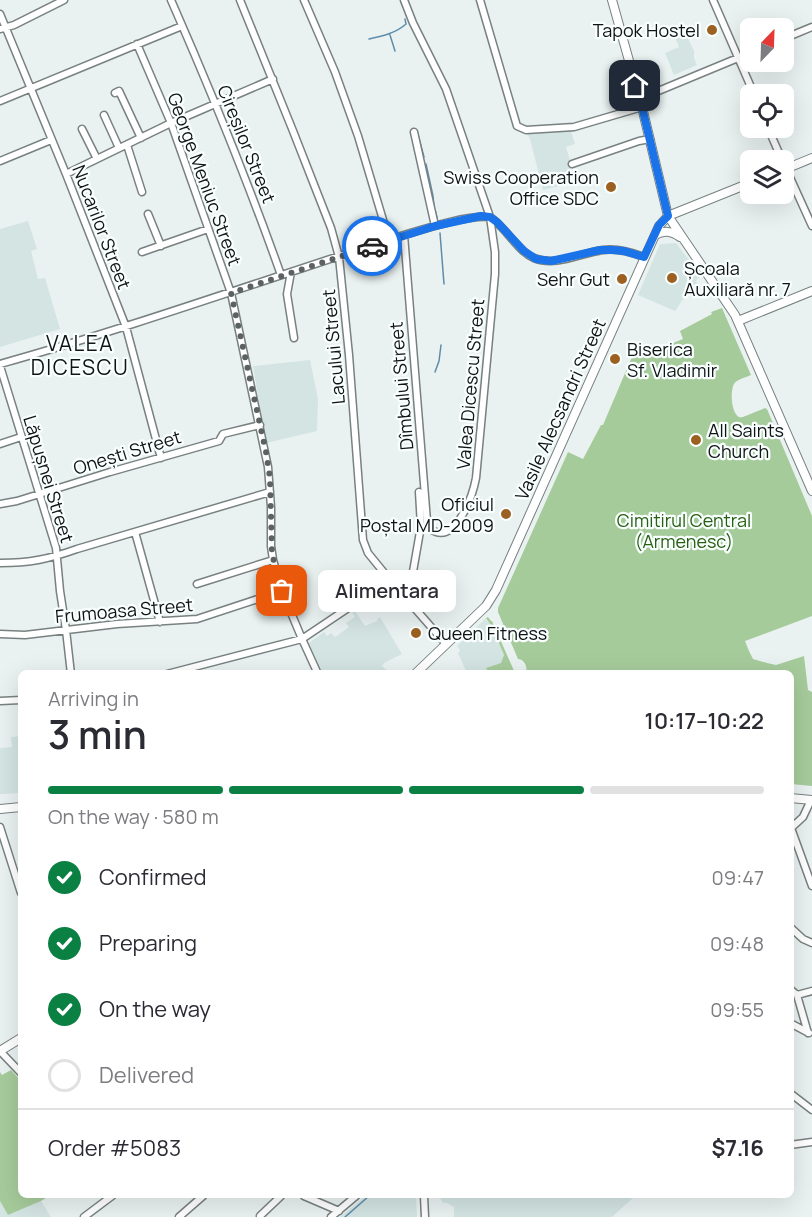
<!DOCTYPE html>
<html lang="en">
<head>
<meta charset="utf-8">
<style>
	body { margin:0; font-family:Manrope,sans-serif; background:#f2f2f3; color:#2b2b33; height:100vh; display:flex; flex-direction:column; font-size:22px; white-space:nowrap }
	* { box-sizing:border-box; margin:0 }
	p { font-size:20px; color:#7c7c81 }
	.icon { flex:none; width:33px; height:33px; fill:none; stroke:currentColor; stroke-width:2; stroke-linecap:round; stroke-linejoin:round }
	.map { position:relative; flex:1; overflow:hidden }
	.panel { position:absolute; left:18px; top:670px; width:776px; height:528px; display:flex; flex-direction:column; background:#fff; border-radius:9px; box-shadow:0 6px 24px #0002 }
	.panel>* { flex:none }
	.needle { width:39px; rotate:23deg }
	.tools { position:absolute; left:740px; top:18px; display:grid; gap:12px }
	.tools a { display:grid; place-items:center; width:54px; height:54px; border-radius:9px; background:#fff; box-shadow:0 6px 24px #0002; font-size:30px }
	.pin { position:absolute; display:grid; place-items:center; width:51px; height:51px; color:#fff; margin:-26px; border-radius:12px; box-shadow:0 3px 9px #0006 }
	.courier { position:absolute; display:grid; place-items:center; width:60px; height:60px; margin:-30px; border:4px solid #1a73e8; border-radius:50%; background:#fff; color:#222; box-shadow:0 2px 8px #0007 }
	.bubble { position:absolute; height:42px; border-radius:9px; background:#fff; box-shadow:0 6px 24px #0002; font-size:20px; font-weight:600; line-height:42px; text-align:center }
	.head em { font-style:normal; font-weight:600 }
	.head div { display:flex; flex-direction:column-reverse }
	.head { display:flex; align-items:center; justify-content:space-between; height:102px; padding:0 30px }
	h1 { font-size:39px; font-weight:600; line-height:45px }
	.bar { display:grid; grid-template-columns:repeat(4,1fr); gap:9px 6px; align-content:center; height:72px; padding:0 30px }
	.bar i { height:8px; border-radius:4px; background:#e1e1e2 }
	.bar .on { background:#0b8043 }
	.bar p { grid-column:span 4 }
	.line { display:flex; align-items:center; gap:15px; padding:0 30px; border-top:2px solid #e1e1e2 }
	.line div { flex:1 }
	ol { padding:0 30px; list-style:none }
	li { display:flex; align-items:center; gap:18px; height:66px }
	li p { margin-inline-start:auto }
	li .icon { padding:6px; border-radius:50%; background:#0b8043; color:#fff; stroke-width:4 }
	li:last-child { color:#7c7c81 }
	li i { width:33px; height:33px; border:3px solid #e1e1e2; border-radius:50% }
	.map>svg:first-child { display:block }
</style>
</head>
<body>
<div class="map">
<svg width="812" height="1217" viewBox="0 0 812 1217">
	<rect width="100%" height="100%" fill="#e9f2f1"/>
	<!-- built -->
	<path fill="#d3e4e2" d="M680 32 681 34 685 32 694 51V58L697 65 674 75 665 53 679 47 674 35Z
		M567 131H571L575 144 566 147 572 167 570 170 572 183 543 190 530 139 527 133Z
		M28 221 37 249 31 251 38 279 45 278 60 329 0 347V229Z
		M676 243 701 276 696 280 697 283 681 302 675 311 638 295 660 244Z
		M310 360 318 399 317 431 266 443 253 366Z
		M355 611 365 626 377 621V619L380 617 402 654 384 663 382 666 387 670 384 673H323L309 643 324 632 327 636 331 633 335 637 349 627 346 623 355 617 352 613Z
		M486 618 487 621 491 624 504 655 501 663 486 668 489 673H467L458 653 460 650 457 646Z
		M21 736V793L0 794V748L12 747 11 737Z
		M366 1196H416L417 1217H340Z
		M439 1196H635L612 1217H454V1207L447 1203H443Z
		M0 1201 8 1215 41 1201 51 1217H0Z"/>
	<!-- green -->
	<path fill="#a6cb9b" d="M722 308 751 375C745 378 737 379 734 384 730 391 731 413 739 417 740 418 742 417 743 417L765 408 767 409 812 516V616L745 641 749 651 753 659 767 663 776 665 804 656 808 690 812 692V786L791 784 790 674 525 673C529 668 524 659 518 659L498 612V608L568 452 583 459 601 425H603L634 352 638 345 648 353 683 339 680 331 712 314 711 312Z
		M488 617 491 621H492L515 673H489L486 668 501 663 504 655 491 624H490L486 618Z
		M11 1070 21 1081V1196H49L41 1201 8 1215 0 1201V1072L2 1075Z"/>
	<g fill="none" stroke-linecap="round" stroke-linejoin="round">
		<!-- stream -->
		<path stroke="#5e8dac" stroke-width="1.5" d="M390 35 395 51
			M369 39C383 36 396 33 406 24L405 19
			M417 131 424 157
			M426 164 433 196 434 206
			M435 210 437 218
			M440 233 444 284
			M435 372 439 361 441 345
			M345 1217 369 1196"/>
		<!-- minor casing -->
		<g stroke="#788180" stroke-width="9">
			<path id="minor" d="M171 0C211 91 248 182 281 275
				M240 0 293 131 331 228 339 257 349 355 363 540 368 553 390 580 446 644
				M304 0 335 72 358 136 389 240
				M480 0 517 126 526 130 574 127 642 107
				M713 0 754 94
				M0 14 66 174 126 327 161 458
				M0 29 14 25 64 0
				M783 39 812 27
				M137 44 171 123 231 293 268 467 271 507V546L273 560 282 591 302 639 318 674
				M115 93 119 91 141 138
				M639 99 750 53
				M0 101 182 26
				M104 115 119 148
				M768 128 782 160
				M82 129 97 159
				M414 132 435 226
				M127 145 142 192
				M0 161 51 140
				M783 162 812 226
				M572 164 639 141 650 139
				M66 174 171 123 273 79
				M148 214 161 246
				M490 217C506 227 517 251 534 258 556 267 580 253 603 250 617 248 631 252 644 257
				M404 235 427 521C428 527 430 530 436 532 458 539 473 494 476 478L495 274V252L490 217 446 89 413 23 404 0
				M142 252 208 229
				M291 272 287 294 294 338
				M0 364C136 326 269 278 404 235 427 228 467 215 490 217
				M0 366 56 548 60 591 66 630 71 674
				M0 444 21 437
				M0 504 17 501 110 472 219 441 223 434 260 425
				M135 532 160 622
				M0 563C30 563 49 559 77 549L270 492
				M197 584 273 560
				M404 596 411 583 421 526 419 492
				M0 634 25 635 117 624 197 619 282 591
				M167 674 302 639 390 580
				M0 701 21 700
				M0 827 21 893
				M791 828 812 886
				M790 829 803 817 811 800
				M790 927 803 939 812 943
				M790 989 797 995 812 991
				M797 995 808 1033
				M790 1023 809 1033
				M0 1051 21 1073
				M790 1093 812 1110
				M790 1145 812 1142
				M304 1196 339 1211
				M424 1196 425 1217
				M260 1216 281 1196
				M84 1217 112 1196
				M179 1217 203 1196
				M331 1217 356 1196"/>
		</g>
		<!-- major casing -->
		<g stroke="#788180" stroke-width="10">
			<path id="major" d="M612 0 642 107 668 216 735 315 812 491
				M783 170 812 158
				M655 235C664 230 671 231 680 237
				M738 321 812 291
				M415 674 486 606 496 590 659 226 668 216 750 183
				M790 798 812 800
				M0 809 21 807
				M0 1051 21 1038"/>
		</g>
		<!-- minor -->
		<use href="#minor" stroke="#fff" stroke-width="6"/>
		<!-- major -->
		<use href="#major" stroke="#fff" stroke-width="8"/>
	</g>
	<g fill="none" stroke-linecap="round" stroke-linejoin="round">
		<!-- done -->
		<path stroke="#5c6161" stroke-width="6" stroke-dasharray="0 10.8" d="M282 591 272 554 270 478 266 452 231 293 372 246"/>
		<!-- route -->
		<path stroke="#1a73e8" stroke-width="8" d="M372 246 435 226 481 216 490 217 497 222 524 251 536 259 551 261 600 250H613L624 251 644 257 659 225 668 216 642 107 635 86"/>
	</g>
	<!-- markers -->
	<g fill="#9c6021" stroke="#f9fffe" stroke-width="2">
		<circle cx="712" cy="30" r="6"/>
		<circle cx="611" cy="187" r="6"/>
		<circle cx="672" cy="278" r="6"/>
		<circle cx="622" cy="279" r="6"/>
		<circle cx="615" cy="359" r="6"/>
		<circle cx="696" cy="440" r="6"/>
		<circle cx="506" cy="514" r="6"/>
		<circle cx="416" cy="633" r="6"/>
	</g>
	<g text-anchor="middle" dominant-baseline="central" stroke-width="4.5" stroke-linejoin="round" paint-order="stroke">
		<!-- poi labels -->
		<g font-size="18" fill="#101313" stroke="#f9fffe" text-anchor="end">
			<text x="700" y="30">Tapok Hostel</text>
			<text x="599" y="177">Swiss Cooperation<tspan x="599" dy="21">Office SDC</tspan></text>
			<text x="684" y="268" text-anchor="start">Școala<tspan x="684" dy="21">Auxiliară nr. 7</tspan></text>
			<text x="610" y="279">Sehr Gut</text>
			<text x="627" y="349" text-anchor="start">Biserica<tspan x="627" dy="21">Sf. Vladimir</tspan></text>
			<text x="708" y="430" text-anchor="start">All Saints<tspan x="708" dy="21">Church</tspan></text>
			<text x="494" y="504">Oficiul<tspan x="494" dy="21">Poștal MD-2009</tspan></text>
			<text x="428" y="633" text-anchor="start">Queen Fitness</text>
		</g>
		<!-- street labels -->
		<g font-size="18" fill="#101313" stroke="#f9fffe">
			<text transform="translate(247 144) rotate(68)">Cireșilor Street</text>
			<text transform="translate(205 179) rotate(70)">George Meniuc Street</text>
			<text transform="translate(102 227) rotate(69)">Nucarilor Street</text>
			<text transform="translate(333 347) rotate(-95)">Lacului Street</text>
			<text transform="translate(470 384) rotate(-85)">Valea Dicescu Street</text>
			<text transform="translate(401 386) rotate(-95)">Dîmbului Street</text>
			<text transform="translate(560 409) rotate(-66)">Vasile Alecsandri Street</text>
			<text transform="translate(127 452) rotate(-17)">Onești Street</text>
			<text transform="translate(49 479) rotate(73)">Lăpușnei Street</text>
			<text transform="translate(124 610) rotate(-5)">Frumoasa Street</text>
		</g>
		<!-- park labels -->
		<g font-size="18" fill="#285f11" stroke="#f9fffe">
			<text x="684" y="520">Cimitirul Central<tspan x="684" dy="21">(Armenesc)</tspan></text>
		</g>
		<!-- quarter labels -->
		<g font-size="21" letter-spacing="1.5" fill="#101313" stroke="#f9fffe">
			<text x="80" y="343">VALEA<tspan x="80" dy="24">DICESCU</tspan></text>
		</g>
	</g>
</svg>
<div class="tools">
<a><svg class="needle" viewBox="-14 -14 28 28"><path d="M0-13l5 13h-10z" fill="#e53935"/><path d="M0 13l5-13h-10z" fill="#7c7c81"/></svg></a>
<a><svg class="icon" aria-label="locate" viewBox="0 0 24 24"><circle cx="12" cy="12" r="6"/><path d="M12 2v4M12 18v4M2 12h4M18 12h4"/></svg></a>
<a><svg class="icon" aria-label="layers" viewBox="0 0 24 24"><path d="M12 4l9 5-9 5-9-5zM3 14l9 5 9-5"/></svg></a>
</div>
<div class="pin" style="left:282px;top:591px;background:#ea580c"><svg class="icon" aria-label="bag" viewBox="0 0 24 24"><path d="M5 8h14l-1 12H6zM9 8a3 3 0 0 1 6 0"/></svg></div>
<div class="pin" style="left:635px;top:86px;background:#1f2937"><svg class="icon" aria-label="home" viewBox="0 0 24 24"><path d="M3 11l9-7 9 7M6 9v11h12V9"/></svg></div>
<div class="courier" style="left:372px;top:246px"><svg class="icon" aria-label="car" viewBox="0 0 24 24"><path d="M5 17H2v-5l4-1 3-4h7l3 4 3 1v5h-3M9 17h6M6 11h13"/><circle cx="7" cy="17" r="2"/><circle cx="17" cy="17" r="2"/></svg></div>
<div class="bubble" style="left:318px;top:570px;width:138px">Alimentara</div>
<section class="panel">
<div class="head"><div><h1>3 min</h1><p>Arriving in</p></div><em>10:17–10:22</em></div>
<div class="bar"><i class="on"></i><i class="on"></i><i class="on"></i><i></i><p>On the way · 580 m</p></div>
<ol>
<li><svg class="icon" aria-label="check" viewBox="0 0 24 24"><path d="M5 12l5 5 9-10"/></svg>Confirmed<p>09:47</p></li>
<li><svg class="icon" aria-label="check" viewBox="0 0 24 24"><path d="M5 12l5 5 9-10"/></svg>Preparing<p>09:48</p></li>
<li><svg class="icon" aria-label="check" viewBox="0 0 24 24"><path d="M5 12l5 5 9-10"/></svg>On the way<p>09:55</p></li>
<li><i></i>Delivered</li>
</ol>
<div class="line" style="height:78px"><div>Order #5083</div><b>$7.16</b></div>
</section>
</div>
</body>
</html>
